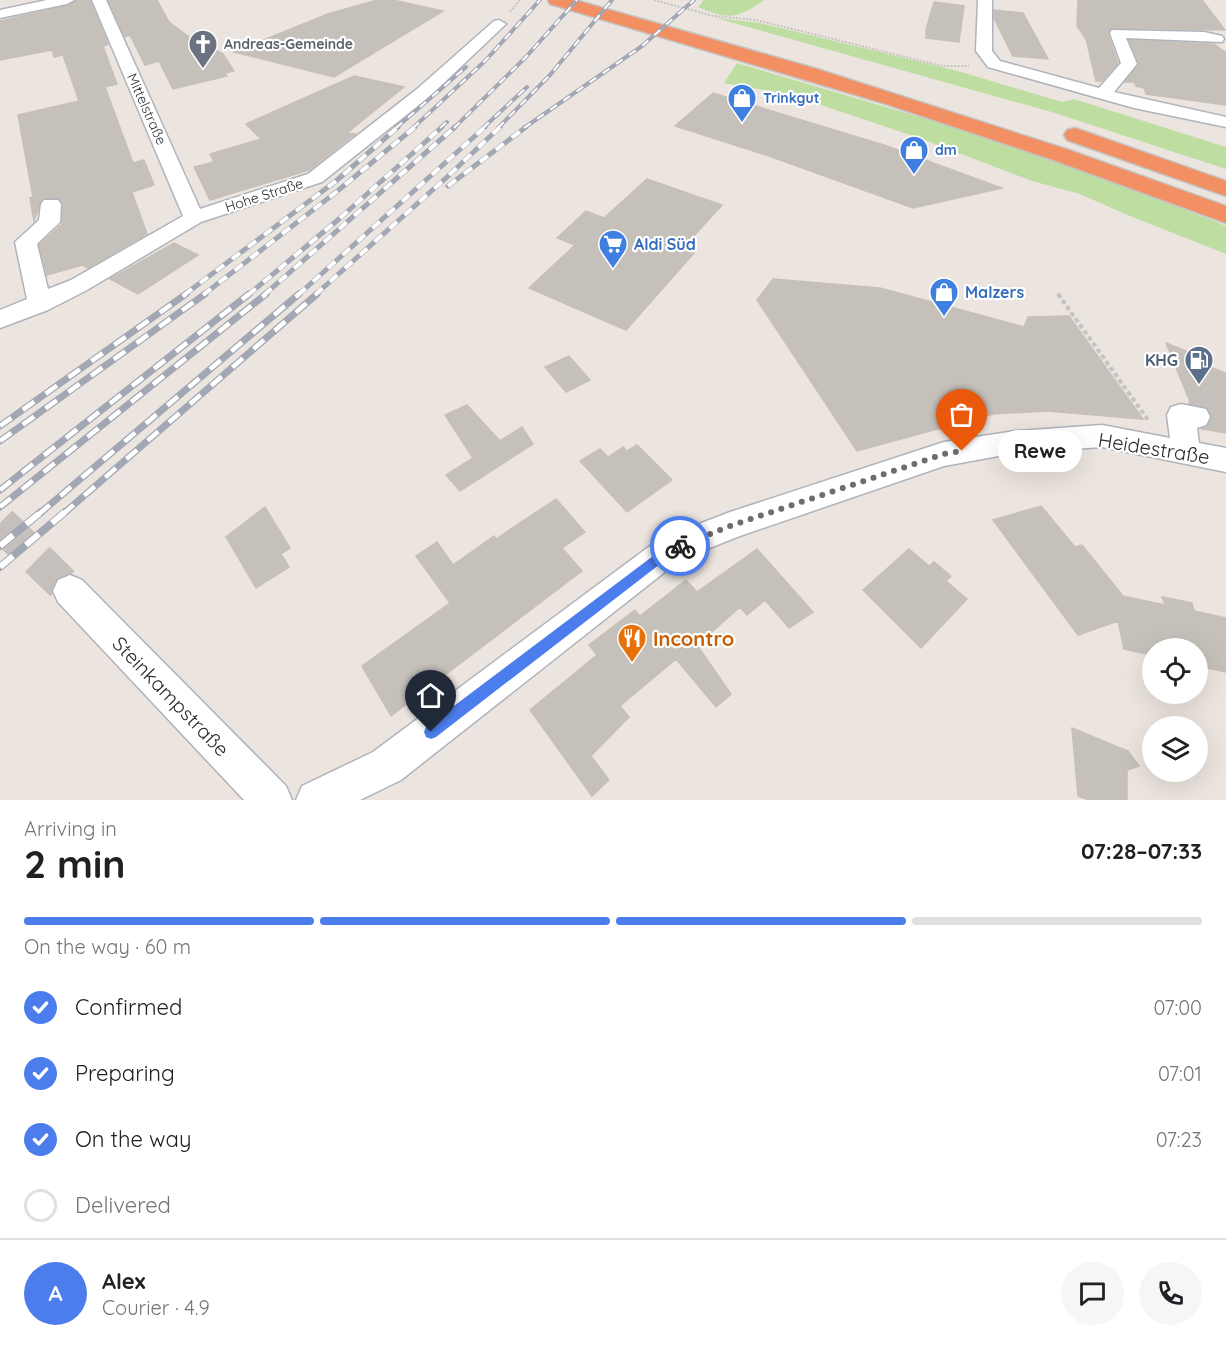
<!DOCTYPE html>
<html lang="en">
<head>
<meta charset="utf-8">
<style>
	body { margin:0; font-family:Quicksand,sans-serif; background:#f6f6f6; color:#202124; height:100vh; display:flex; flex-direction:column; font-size:22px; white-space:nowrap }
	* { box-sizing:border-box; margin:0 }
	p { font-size:20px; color:#757577 }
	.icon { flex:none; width:33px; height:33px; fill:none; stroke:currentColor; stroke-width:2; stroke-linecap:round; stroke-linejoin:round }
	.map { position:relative; height:800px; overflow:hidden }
	.side { display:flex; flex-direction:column; background:#fff; flex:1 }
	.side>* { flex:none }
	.tools { position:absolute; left:1142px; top:638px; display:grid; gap:12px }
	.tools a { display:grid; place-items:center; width:66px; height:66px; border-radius:50%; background:#fff; box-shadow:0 6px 24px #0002; font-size:30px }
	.pin { position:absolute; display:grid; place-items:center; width:51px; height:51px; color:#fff; margin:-62px -26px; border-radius:50% 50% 50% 0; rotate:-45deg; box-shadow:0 0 6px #0007 }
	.pin .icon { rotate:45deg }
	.courier { position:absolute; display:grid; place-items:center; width:60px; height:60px; margin:-30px; border:4px solid #4c7dec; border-radius:50%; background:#fff; color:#222; box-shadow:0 2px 8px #0007 }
	.bubble { position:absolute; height:42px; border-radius:21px; background:#fff; box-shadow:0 6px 24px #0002; font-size:20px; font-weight:800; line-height:42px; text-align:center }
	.overview em { font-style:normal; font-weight:800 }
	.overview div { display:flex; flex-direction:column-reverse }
	.overview { display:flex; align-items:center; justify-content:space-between; height:102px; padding:0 24px }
	h1 { font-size:39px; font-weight:800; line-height:45px }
	.bar { display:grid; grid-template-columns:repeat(4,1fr); gap:9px 6px; align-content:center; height:72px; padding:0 24px }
	.bar i { height:8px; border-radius:4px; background:#e0e0e0 }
	.bar .on { background:#4c7dec }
	.bar p { grid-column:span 4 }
	.line { display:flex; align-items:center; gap:15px; padding:0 24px; border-top:2px solid #e0e0e0 }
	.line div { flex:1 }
	.round { display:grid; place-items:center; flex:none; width:63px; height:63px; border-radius:32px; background:#f6f6f6 }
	ol { padding:0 24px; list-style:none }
	li { display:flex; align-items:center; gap:18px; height:66px }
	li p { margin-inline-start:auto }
	li .icon { padding:6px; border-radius:50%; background:#4c7dec; color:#fff; stroke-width:4 }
	li:last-child { color:#757577 }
	li i { width:33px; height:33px; border:3px solid #e0e0e0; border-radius:50% }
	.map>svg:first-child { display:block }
</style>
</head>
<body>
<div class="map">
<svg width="1226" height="800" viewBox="0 0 1226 800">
	<rect width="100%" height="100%" fill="#ece5df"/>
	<!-- green -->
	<path fill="#bddea0" d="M704 0H764C737 19 729 20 698 7Z
		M716 18 760 23 958 71 1062 102 1074 99 1226 147V169L1055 113Z
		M737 63 984 136 1062 163 1212 220 1226 226V254L1125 214 1080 194 1032 181 922 139 788 94 724 83Z"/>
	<!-- building -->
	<path fill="#c5c0ba" stroke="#c7c0b8" stroke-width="1.5" d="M76 0H90L108 44 103 46 117 84 105 87 133 163 144 160 154 185 132 192 147 234 88 268 82 265 47 275 39 245 62 224 63 204 58 198 42 199 34 221 30 198 33 197 18 115 79 101 63 55 54 57 52 50 0 60V21L67 6Z
		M108 0H157L169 22 204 48 209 46 223 54 234 71 225 73 227 76 173 89 159 61 145 65 130 35 125 37Z
		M377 0H393L443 11 334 77 234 52 328 14Z
		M1078 0H1202L1225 30 1112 28 1108 34 1118 63 1102 81H1096L1086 39 1077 26Z
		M934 2 964 6 959 42 926 38V29Z
		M994 10 1023 13 1048 59 1013 56 994 18Z
		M1129 40 1214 44 1226 53V105L1146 94 1144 88 1136 86 1134 82H1125L1139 63Z
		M354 76 404 87 347 133 355 134 309 170 210 200 194 167 214 162 210 154 261 139 246 124Z
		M713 93 887 146 1002 188 913 208 769 156 675 126Z
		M647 179 722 205 682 249 694 253 626 330 529 288 575 245 557 238 586 211 604 218Z
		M174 243 198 255 138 294 110 279Z
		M773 279 880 288 1024 327 1028 317 1069 316 1143 419 1047 411 993 414 857 451 757 300Z
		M1166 343 1206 359 1204 365 1226 373V433L1202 429 1208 426 1212 416 1206 407 1191 404Z
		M569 356 590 380 566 392 545 367Z
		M467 405 500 441 522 427 533 444 460 491 446 475 473 458 445 415Z
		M637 445 672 480 627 512 580 461 600 449 608 457 623 447 627 451Z
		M556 499 585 532 562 548 582 571 391 716 362 666 450 603 416 556 437 542 453 565 494 536 496 539Z
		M1041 506 1075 547 1082 545 1123 596 1165 605 1162 597 1192 603 1194 611 1226 618V672L1197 666V648H1152V655L1124 649 1118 621 1078 635 993 520Z
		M265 507 290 548 281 554 289 567 256 588 226 537Z
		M757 549 813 612 789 628 765 600 747 615 740 607 697 645 731 694 716 707 676 659 620 706 629 717 591 756 609 780 592 796 530 710 597 655 589 645 635 610 640 616 686 580 697 592Z
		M909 549 929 566 934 562 951 576 946 581 967 599 921 648 863 590Z
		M1072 728 1128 751 1139 766 1127 770V800H1089L1078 796Z"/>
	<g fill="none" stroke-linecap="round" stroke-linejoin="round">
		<!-- minor-tunnel-far1 -->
		<path stroke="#c5c0bb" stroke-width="27" stroke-dasharray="27 14" stroke-linecap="butt" d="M1189 400 1226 406"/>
		<!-- minor-tunnel -->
		<path stroke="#c5c0bb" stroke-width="35" stroke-dasharray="35 17" stroke-linecap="butt" d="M0 523 70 591"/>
		<!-- minor casing -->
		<g stroke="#afb3bb" stroke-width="3">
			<path id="minor" d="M47 0H74L67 4 0 18V10Z
				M92 0H106L200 209 308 174 417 89 494 21 499 20 506 24 429 97 322 182 201 222 87 290 48 310 0 328V310L27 299 15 242 39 220 41 204 44 200H58L61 204 60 222 37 244 48 289 71 280 183 216Z
				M978 0H992V51L1000 61 1099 88 1121 63 1110 33 1112 30 1204 32 1222 36 1224 39 1222 42 1126 38 1137 64 1114 92 1226 117V127L1134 108 988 67 976 51Z
				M1181 404 1206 409 1210 417 1206 425 1197 428 1199 443 1226 448V472L1102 447 1015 453 944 466 737 537 680 560 401 780 360 800H296L302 786 373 752 658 540 730 512 944 442 1015 431 1102 425 1170 438 1167 415 1171 407Z
				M70 575 82 580 286 786 292 800H244L58 602 53 591 58 580Z"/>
		</g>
		<!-- highway casing -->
		<g stroke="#c4c4c4" stroke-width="3">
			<path id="highway" d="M548 0H575L817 69 1069 150 1226 206V223L1053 160 886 104 550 4Z
				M1075 128 1226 181V196L1067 140 1064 135 1067 130Z"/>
		</g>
		<!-- path-far2 -->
		<path stroke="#c4c4c4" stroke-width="2" stroke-dasharray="2 1.5" stroke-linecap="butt" d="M654 0 714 16 756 20 942 66H969
			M510 12 520 0"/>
		<!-- path-far1 -->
		<path stroke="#c4c4c4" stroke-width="3" stroke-dasharray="4 2" stroke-linecap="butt" d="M1058 293 1060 295"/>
		<!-- path -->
		<path stroke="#c4c4c4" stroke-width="4" stroke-dasharray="4.5 3" stroke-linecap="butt" d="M1058 294 1148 420"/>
		<!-- minor -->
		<use href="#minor" fill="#fff" fill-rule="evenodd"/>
		<!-- highway -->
		<use href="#highway" fill="#f29064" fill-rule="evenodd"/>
		<!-- rail-far3 casing -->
		<g stroke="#a2a7b4" stroke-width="4">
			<path id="rail-far3" d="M396 128 466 67
				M413 128 486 60 540 0
				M440 128 447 122
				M454 128 525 58 577 0
				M483 128 527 87
				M498 128 550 75 612 0
				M524 128 642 46 694 0"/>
		</g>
		<!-- rail-far2 casing -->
		<g stroke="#a2a7b4" stroke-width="5">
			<path id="rail-far2" d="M448 186 526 127
				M184 295 336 181 398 127
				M203 295 335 193 415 127
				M248 295 339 219 442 127
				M264 295 455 127
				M298 295 485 127
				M315 295 446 178 500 127"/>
		</g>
		<!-- rail-far1 casing -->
		<g stroke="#a2a7b4" stroke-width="7">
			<path id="rail-far1" d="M0 426 186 294
				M0 441 205 294
				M0 490 249 294
				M0 507 266 294
				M39 514 299 294
				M63 514 317 294"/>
		</g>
		<!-- rail casing -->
		<g stroke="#a2a7b4" stroke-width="8">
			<path id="rail" d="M0 546 41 512
				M0 567 65 512"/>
		</g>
		<!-- rail-far3 -->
		<use href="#rail-far3" stroke="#fff" stroke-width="2" stroke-dasharray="8" stroke-linecap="butt"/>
		<!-- rail-far2 -->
		<use href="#rail-far2" stroke="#fff" stroke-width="4" stroke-dasharray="10" stroke-linecap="butt"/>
		<!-- rail-far1 -->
		<use href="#rail-far1" stroke="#fff" stroke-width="4.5" stroke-dasharray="14" stroke-linecap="butt"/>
		<!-- rail -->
		<use href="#rail" stroke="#fff" stroke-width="6" stroke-dasharray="17" stroke-linecap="butt"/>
	</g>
	<!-- route -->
	<path fill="#4c7dec" d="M680 541 684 542V550L673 554 436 737 431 739 426 737 424 732 426 727 665 547Z"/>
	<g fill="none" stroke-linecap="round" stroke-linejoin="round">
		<!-- done -->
		<path stroke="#6f6c6a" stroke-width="6" stroke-dasharray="0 10.8" d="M680 546 730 526 944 454 962 451"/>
	</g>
	<!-- icons -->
	<defs>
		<g id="church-pin" transform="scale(1.5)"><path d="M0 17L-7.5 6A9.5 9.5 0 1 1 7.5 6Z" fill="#6b7280" stroke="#fff"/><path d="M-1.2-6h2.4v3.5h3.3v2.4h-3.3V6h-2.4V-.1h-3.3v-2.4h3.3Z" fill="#fff"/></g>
		<g id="shop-pin" transform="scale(1.5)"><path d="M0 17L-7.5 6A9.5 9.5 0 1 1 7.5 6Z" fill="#3f7fe0" stroke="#fff"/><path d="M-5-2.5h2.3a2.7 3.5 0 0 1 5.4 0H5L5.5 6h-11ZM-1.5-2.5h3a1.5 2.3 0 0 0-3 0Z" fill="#fff"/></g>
		<g id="supermarket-pin" transform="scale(1.5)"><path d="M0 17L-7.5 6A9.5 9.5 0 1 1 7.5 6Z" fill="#3f7fe0" stroke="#fff"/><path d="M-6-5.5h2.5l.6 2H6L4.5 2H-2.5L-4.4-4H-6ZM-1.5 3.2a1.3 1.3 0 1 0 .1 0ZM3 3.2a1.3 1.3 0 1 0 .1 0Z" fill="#fff"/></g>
		<g id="fuel-pin" transform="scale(1.5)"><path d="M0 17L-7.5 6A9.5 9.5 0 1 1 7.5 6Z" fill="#5c6f8a" stroke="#fff"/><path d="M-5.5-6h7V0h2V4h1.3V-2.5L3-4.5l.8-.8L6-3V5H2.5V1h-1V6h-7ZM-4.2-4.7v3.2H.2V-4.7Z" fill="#fff"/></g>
		<g id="restaurant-pin" transform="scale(1.5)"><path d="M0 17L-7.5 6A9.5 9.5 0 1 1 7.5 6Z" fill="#e8710a" stroke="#fff"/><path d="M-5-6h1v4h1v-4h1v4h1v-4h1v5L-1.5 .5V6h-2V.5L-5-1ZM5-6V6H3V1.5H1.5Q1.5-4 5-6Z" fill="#fff"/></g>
	</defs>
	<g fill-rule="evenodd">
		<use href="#church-pin" x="203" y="44"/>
		<use href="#shop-pin" x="742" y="98"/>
		<use href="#shop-pin" x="914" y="150"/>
		<use href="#supermarket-pin" x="613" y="244"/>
		<use href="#shop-pin" x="944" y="292"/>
		<use href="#fuel-pin" x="1199" y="360"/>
		<use href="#restaurant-pin" x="632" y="638"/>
	</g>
	<g text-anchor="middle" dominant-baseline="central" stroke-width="4.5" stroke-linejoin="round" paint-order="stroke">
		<!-- far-worship labels -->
		<g font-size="14" font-weight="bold" fill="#5b616d" stroke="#fff" text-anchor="start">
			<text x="224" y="44">Andreas-Gemeinde</text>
		</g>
		<!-- far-shop labels -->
		<g font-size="14" font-weight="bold" fill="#366cbe" stroke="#fff" text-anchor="start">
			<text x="763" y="98">Trinkgut</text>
			<text x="935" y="150">dm</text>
		</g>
		<!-- far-street labels -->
		<g font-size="14" fill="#2b2b2b" stroke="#fff">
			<text transform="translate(147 109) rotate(66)">Mittelstraße</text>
			<text transform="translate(264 195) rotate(-18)">Hohe Straße</text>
		</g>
		<!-- shop labels -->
		<g font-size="16" font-weight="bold" fill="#366cbe" stroke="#fff" text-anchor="start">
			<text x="634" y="244">Aldi Süd</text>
			<text x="965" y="292">Malzers</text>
		</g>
		<!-- service labels -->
		<g font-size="16" font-weight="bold" fill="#4e5e75" stroke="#fff" text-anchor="end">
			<text x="1178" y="360">KHG</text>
		</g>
		<!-- near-street labels -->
		<g font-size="20" fill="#2b2b2b" stroke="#fff">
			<text transform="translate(1154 448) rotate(9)">Heidestraße</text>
			<text transform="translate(171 696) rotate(46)">Steinkampstraße</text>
		</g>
		<!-- near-food labels -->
		<g font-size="20" font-weight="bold" fill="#c56008" stroke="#fff" text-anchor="start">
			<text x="653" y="638">Incontro</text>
		</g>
	</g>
</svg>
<div class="tools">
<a><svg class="icon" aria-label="locate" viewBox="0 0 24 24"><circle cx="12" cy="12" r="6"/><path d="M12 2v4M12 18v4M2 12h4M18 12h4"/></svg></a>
<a><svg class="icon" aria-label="layers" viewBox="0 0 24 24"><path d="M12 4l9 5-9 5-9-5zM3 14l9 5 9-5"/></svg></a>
</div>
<div class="pin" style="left:962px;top:451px;background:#ea580c"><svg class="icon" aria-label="bag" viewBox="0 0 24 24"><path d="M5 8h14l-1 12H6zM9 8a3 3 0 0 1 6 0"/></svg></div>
<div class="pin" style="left:431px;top:732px;background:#1f2937"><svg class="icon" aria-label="home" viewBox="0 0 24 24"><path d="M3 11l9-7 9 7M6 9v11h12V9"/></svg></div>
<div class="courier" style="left:680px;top:546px"><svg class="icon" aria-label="bike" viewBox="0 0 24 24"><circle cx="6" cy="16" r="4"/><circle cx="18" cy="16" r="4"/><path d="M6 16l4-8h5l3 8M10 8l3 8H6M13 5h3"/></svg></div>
<div class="bubble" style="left:998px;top:430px;width:84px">Rewe</div>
</div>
<section class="side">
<div class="overview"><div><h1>2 min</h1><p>Arriving in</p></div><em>07:28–07:33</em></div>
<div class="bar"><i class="on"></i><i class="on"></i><i class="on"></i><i></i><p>On the way · 60 m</p></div>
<ol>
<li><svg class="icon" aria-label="check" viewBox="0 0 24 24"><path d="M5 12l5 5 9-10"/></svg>Confirmed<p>07:00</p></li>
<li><svg class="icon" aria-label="check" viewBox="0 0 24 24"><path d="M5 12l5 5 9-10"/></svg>Preparing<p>07:01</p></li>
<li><svg class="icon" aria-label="check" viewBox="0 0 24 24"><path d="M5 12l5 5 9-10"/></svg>On the way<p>07:23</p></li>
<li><i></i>Delivered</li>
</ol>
<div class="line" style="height:108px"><b class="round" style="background:#4c7dec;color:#fff">A</b><div><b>Alex</b><p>Courier · 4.9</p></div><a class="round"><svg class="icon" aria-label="chat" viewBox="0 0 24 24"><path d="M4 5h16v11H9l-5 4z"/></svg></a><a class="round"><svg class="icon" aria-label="phone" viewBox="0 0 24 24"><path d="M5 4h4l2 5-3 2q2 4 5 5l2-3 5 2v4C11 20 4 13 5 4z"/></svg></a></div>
</section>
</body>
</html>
